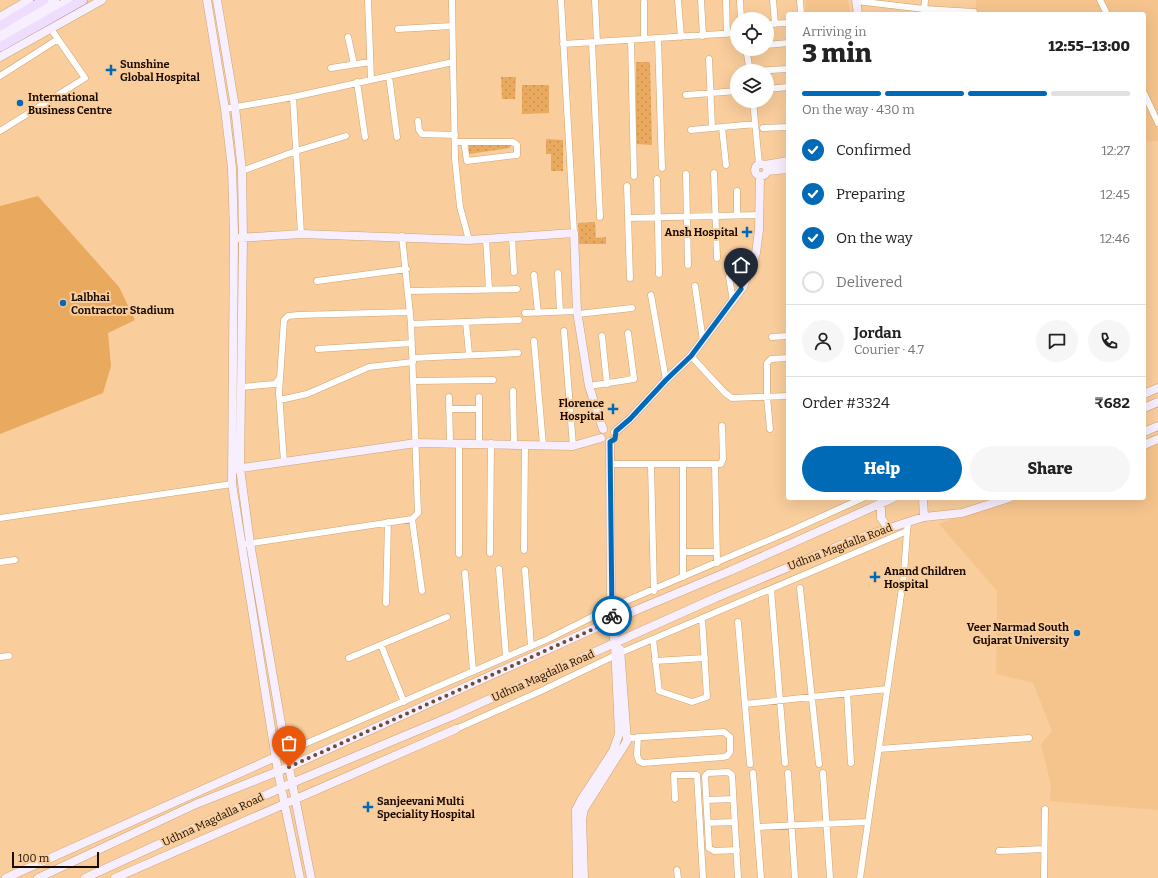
<!DOCTYPE html>
<html lang="en">
<head>
<meta charset="utf-8">
<style>
	body { margin:0; font-family:Bitter,serif; background:#f6f6f6; color:#222; height:100vh; display:flex; flex-direction:column; font-size:15px; white-space:nowrap }
	* { box-sizing:border-box; margin:0 }
	p { font-size:13px; color:#767676 }
	.icon { flex:none; width:22px; height:22px; fill:none; stroke:currentColor; stroke-width:2; stroke-linecap:round; stroke-linejoin:round }
	.map { position:relative; flex:1; overflow:hidden }
	.drawer { position:absolute; left:786px; top:12px; width:360px; height:488px; display:flex; flex-direction:column; background:#fff; border-radius:4px; box-shadow:0 4px 16px #0002 }
	.drawer>* { flex:none }
	.tools { position:absolute; left:730px; top:12px; display:grid; gap:8px }
	.tools a { display:grid; place-items:center; width:44px; height:44px; border-radius:50%; background:#fff; box-shadow:0 4px 16px #0002; font-size:20px }
	.scale { position:absolute; left:12px; bottom:10px; width:87px; box-sizing:border-box; padding-left:4px; border:2px solid #1a0b00; border-top:0; font-size:11px; line-height:14px; white-space:nowrap; color:#1a0b00; -webkit-text-stroke:3px #f9cd9c; paint-order:stroke }
	.pin { position:absolute; display:grid; place-items:center; width:34px; height:34px; color:#fff; margin:-41px -17px; border-radius:50% 50% 50% 0; rotate:-45deg; box-shadow:0 0 4px #0007 }
	.pin .icon { rotate:45deg }
	.courier { position:absolute; display:grid; place-items:center; width:40px; height:40px; margin:-20px; border:3px solid #006ab6; border-radius:50%; background:#fff; color:#222; box-shadow:0 1px 5px #0007 }
	.headline em { font-style:normal; font-weight:800 }
	.headline div { display:flex; flex-direction:column-reverse }
	.headline { display:flex; align-items:center; justify-content:space-between; height:68px; padding:0 16px }
	h1 { font-size:26px; font-weight:800; line-height:30px }
	.bar { display:grid; grid-template-columns:repeat(4,1fr); gap:6px 4px; align-content:center; height:48px; padding:0 16px }
	.bar i { height:5px; border-radius:3px; background:#e0e0e0 }
	.bar .active { background:#006ab6 }
	.bar p { grid-column:span 4 }
	.line { display:flex; align-items:center; gap:10px; padding:0 16px; border-top:1px solid #e0e0e0 }
	.line div { flex:1 }
	.round { display:grid; place-items:center; flex:none; width:42px; height:42px; border-radius:21px; background:#f6f6f6 }
	ol { padding:0 16px; list-style:none }
	li { display:flex; align-items:center; gap:12px; height:44px }
	li p { margin-inline-start:auto }
	li .icon { padding:4px; border-radius:50%; background:#006ab6; color:#fff; stroke-width:4 }
	li:last-child { color:#767676 }
	li i { width:22px; height:22px; border:2px solid #e0e0e0; border-radius:50% }
	.action { display:flex; gap:8px; margin-top:auto; padding:8px 16px }
	.action a { flex:1; height:46px; border-radius:24px; background:#006ab6; color:#fff; font-size:16px; font-weight:800; line-height:46px; text-align:center }
	.action a+a { background:#f6f6f6; color:#222 }
	.map>svg:first-child { display:block }
</style>
</head>
<body>
<div class="map">
<svg width="1158" height="878" viewBox="0 0 1158 878">
	<defs>
		<pattern id="grass-dots" width="8" height="8" patternUnits="userSpaceOnUse"><rect width="8" height="8" fill="#e9a95e"/><path d="M2 2h.1M6 6h.1" fill="none" stroke="#c79050" stroke-width="1.8" stroke-linecap="round"/></pattern>
	</defs>
	<rect width="100%" height="100%" fill="#f9cd9c"/>
	<!-- built -->
	<path fill="#f5c48d" d="M806 0H848L850 14H806Z
		M976 0H1158V141L1145 142 1144 135V14H976Z
		M1158 433V810L1050 801 1051 785 1041 744 1052 731 1039 698 1033 683 996 674 997 591 939 524 1002 498H1144V439Z"/>
	<!-- grass -->
	<path fill="url(#grass-dots)" d="M636 62H650L652 145 636 144Z
		M501 77H516L515 99H502Z
		M522 85H549V113L522 114Z
		M546 139 563 140V171H551V154H546Z
		M511 140 510 148 469 154V144Z
		M595 222 596 238 606 237V244H579L578 223Z"/>
	<!-- pitch -->
	<path fill="#e9a95e" d="M38 196 119 287 135 320 108 333 111 366 103 393 0 434V206Z"/>
	<g fill="none" stroke-linecap="round" stroke-linejoin="round">
		<!-- street casing -->
		<g stroke="#cea474" stroke-width="7">
			<path id="street" d="M368 0 371 79
				M561 0 574 233
				M595 0 597 42
				M678 0 681 37
				M701 0 703 36
				M726 0 727 34
				M740 0 741 19
				M773 0 775 24
				M800 0 801 14
				M1100 0 1107 14
				M856 1 924 9 974 12
				M924 14 925 0
				M767 24 788 23
				M398 29 452 26
				M348 37 354 64
				M644 39V2
				M658 39 662 168
				M631 40 634 176
				M592 42 600 217
				M563 44 737 33
				M767 45 788 43
				M746 49 750 71
				M709 59 712 128
				M453 62 455 159 460 207 469 240
				M331 68 370 62
				M752 71 788 69
				M0 76 58 39
				M389 76 397 137
				M357 82 365 137
				M767 89 788 87
				M1144 93 1158 123
				M686 95 737 91
				M293 97 301 234
				M753 101 759 164
				M225 109 293 97 453 62 452 0
				M418 121 419 130 422 134 455 135
				M722 127 726 165
				M763 128 788 127
				M691 130 755 124
				M0 131 85 78 51 29
				M455 142H513L517 145V155L467 161 464 142
				M242 171 296 151 346 136
				M714 173 717 258
				M686 174 688 265
				M657 179 659 274
				M627 186 630 278
				M737 191V215
				M628 218 759 215
				M512 236 514 272
				M486 238 489 289
				M558 273 560 312
				M534 275 538 313
				M729 277 733 301
				M317 281 407 269
				M695 286 703 341
				M408 291 517 289
				M651 295 666 380
				M525 313 577 311
				M578 314 632 308
				M466 322 469 354
				M411 324 519 320
				M564 331 573 446
				M602 336 607 384
				M772 337 788 336
				M534 341 543 445
				M318 349 412 343
				M691 356 725 393 732 398 788 396
				M413 358 518 353
				M414 381 493 380
				M589 386 634 379 628 333
				M241 387 275 384 280 378
				M513 391 514 445
				M449 397 450 443
				M479 397V409
				M280 400 307 394 369 367 413 362
				M449 409H479V443
				M770 429 767 397V363L771 359 788 358
				M459 443V554
				M284 462 279 393 284 320 288 316 298 315 410 312
				M611 464H721L723 459 722 426
				M715 464 717 563
				M651 465 654 591
				M0 518 232 484
				M412 519 422 591
				M246 544 412 519 418 513 411 324 402 236
				M524 550 525 445
				M683 552H716
				M490 553 491 443
				M0 562 15 560
				M499 569 506 656
				M525 570 531 646
				M465 573 473 671
				M683 577V465
				M800 588 819 764
				M771 589 785 763
				M386 603 388 522
				M738 622 750 764
				M653 639 659 691 692 702 707 697 702 618
				M381 645 404 702
				M0 657 9 656
				M349 658 447 617
				M655 661 705 658
				M847 693 851 763
				M745 704 887 689
				M456 729 541 691 620 653 907 531 908 522
				M627 738 724 732 730 737V752L727 756 723 757 643 763 639 761 637 755 638 737
				M879 749 1029 738
				M286 752 548 639 612 607 790 531 863 498
				M753 773 761 878
				M788 773 795 878
				M823 773 830 878
				M675 799 674 775H697L703 878
				M707 800 733 799
				M708 823 734 822
				M757 827 867 822
				M737 850 714 851 709 848 705 776 708 773 728 772 732 775 738 878
				M999 851 1044 849
				M677 870 678 878
				M860 878 904 574 907 531
				M1044 878 1045 809"/>
		</g>
		<!-- secondary casing -->
		<g stroke="#cea474" stroke-width="9">
			<path id="secondary" d="M207 0 225 109 232 168 234 232 232 484 278 772 300 878
				M217 0 235 107 242 171 243 238 240 468 250 543 286 752 311 878
				M856 0 858 14
				M0 17 29 0
				M0 33 55 0
				M0 40 69 0
				M0 57 102 0
				M755 170a6 6 0 1 1 12 0a6 6 0 1 1-12 0Z
				M765 165 788 161
				M767 171 788 169
				M238 238 301 234 469 240 574 233 577 311 589 386 603 429
				M1144 394 1158 388
				M1144 408 1158 402
				M615 432 630 419 666 380 691 356 743 287 756 253 759 230 760 176
				M1144 432 1158 426
				M1144 445 1158 439
				M235 469 416 443 573 446 601 438
				M923 498 924 517
				M881 503V518L888 528
				M6 878 280 755
				M38 878 196 804 289 767 615 619 730 571 893 498
				M85 878 292 783 452 716 715 598 853 540 908 522 924 517 962 513 1009 498
				M115 878 456 729
				M577 878 576 810 581 800 613 751 619 734 615 644 611 621 610 442
				M584 878 582 819 584 809 627 741 620 649"/>
		</g>
		<!-- primary casing -->
		<g stroke="#9d85a3" stroke-width="10">
			<path id="primary" d="M0 26 44 0
				M0 47 83 0"/>
		</g>
		<!-- street -->
		<use href="#street" stroke="#fff" stroke-width="6"/>
		<!-- secondary -->
		<use href="#secondary" stroke="#f7eefe" stroke-width="8"/>
		<!-- primary -->
		<use href="#primary" stroke="#eeddfd" stroke-width="9"/>
	</g>
	<g fill="none" stroke-linecap="round" stroke-linejoin="round">
		<!-- done -->
		<path stroke="#684f37" stroke-width="4" stroke-dasharray="0 7.2" d="M289 767 611 621 612 616"/>
		<!-- route -->
		<path stroke="#006ab6" stroke-width="5" d="M612 616 610 442 615 439 616 431 630 419 666 380 691 356 741 289"/>
	</g>
	<!-- markers -->
	<g fill="#006ab6" stroke="#f9cd9c" stroke-width="1.5">
		<path d="M109 64h4v4h4v4h-4v4h-4v-4h-4v-4h4z"/>
		<circle cx="20" cy="103" r="4"/>
		<path d="M745 226h4v4h4v4h-4v4h-4v-4h-4v-4h4z"/>
		<circle cx="63" cy="303" r="4"/>
		<path d="M611 403h4v4h4v4h-4v4h-4v-4h-4v-4h4z"/>
		<path d="M873 571h4v4h4v4h-4v4h-4v-4h-4v-4h4z"/>
		<circle cx="1077" cy="633" r="4"/>
		<path d="M366 801h4v4h4v4h-4v4h-4v-4h-4v-4h4z"/>
	</g>
	<g text-anchor="middle" dominant-baseline="central" stroke-width="4" stroke-linejoin="round" paint-order="stroke">
		<!-- poi labels -->
		<g font-size="11" font-weight="bold" fill="#1a0b00" stroke="#f9cd9c" text-anchor="start">
			<text x="120" y="64">Sunshine<tspan x="120" dy="13">Global Hospital</tspan></text>
			<text x="28" y="97">International<tspan x="28" dy="13">Business Centre</tspan></text>
			<text x="738" y="232" text-anchor="end">Ansh Hospital</text>
			<text x="71" y="297">Lalbhai<tspan x="71" dy="13">Contractor Stadium</tspan></text>
			<text x="604" y="403" text-anchor="end">Florence<tspan x="604" dy="13">Hospital</tspan></text>
			<text x="884" y="571">Anand Children<tspan x="884" dy="13">Hospital</tspan></text>
			<text x="1069" y="627" text-anchor="end">Veer Narmad South<tspan x="1069" dy="13">Gujarat University</tspan></text>
			<text x="377" y="801">Sanjeevani Multi<tspan x="377" dy="13">Speciality Hospital</tspan></text>
		</g>
		<!-- street labels -->
		<g font-size="11" fill="#1a0b00" stroke="#f9cd9c">
			<text transform="translate(840 547) rotate(-21)">Udhna Magdalla Road</text>
			<text transform="translate(543 676) rotate(-24)">Udhna Magdalla Road</text>
			<text transform="translate(213 820) rotate(-25)">Udhna Magdalla Road</text>
		</g>
	</g>
</svg>
<div class="tools">
<a><svg class="icon" aria-label="locate" viewBox="0 0 24 24"><circle cx="12" cy="12" r="6"/><path d="M12 2v4M12 18v4M2 12h4M18 12h4"/></svg></a>
<a><svg class="icon" aria-label="layers" viewBox="0 0 24 24"><path d="M12 4l9 5-9 5-9-5zM3 14l9 5 9-5"/></svg></a>
</div>
<div class="scale">100 m</div>
<div class="pin" style="left:289px;top:767px;background:#ea580c"><svg class="icon" aria-label="bag" viewBox="0 0 24 24"><path d="M5 8h14l-1 12H6zM9 8a3 3 0 0 1 6 0"/></svg></div>
<div class="pin" style="left:741px;top:289px;background:#1f2937"><svg class="icon" aria-label="home" viewBox="0 0 24 24"><path d="M3 11l9-7 9 7M6 9v11h12V9"/></svg></div>
<div class="courier" style="left:612px;top:616px"><svg class="icon" aria-label="bike" viewBox="0 0 24 24"><circle cx="6" cy="16" r="4"/><circle cx="18" cy="16" r="4"/><path d="M6 16l4-8h5l3 8M10 8l3 8H6M13 5h3"/></svg></div>
<section class="drawer">
<div class="headline"><div><h1>3 min</h1><p>Arriving in</p></div><em>12:55–13:00</em></div>
<div class="bar"><i class="active"></i><i class="active"></i><i class="active"></i><i></i><p>On the way · 430 m</p></div>
<ol>
<li><svg class="icon" aria-label="check" viewBox="0 0 24 24"><path d="M5 12l5 5 9-10"/></svg>Confirmed<p>12:27</p></li>
<li><svg class="icon" aria-label="check" viewBox="0 0 24 24"><path d="M5 12l5 5 9-10"/></svg>Preparing<p>12:45</p></li>
<li><svg class="icon" aria-label="check" viewBox="0 0 24 24"><path d="M5 12l5 5 9-10"/></svg>On the way<p>12:46</p></li>
<li><i></i>Delivered</li>
</ol>
<div class="line" style="height:72px"><a class="round"><svg class="icon" aria-label="person" viewBox="0 0 24 24"><circle cx="12" cy="8" r="4"/><path d="M4 21q1-7 8-7t8 7"/></svg></a><div><b>Jordan</b><p>Courier · 4.7</p></div><a class="round"><svg class="icon" aria-label="chat" viewBox="0 0 24 24"><path d="M4 5h16v11H9l-5 4z"/></svg></a><a class="round"><svg class="icon" aria-label="phone" viewBox="0 0 24 24"><path d="M5 4h4l2 5-3 2q2 4 5 5l2-3 5 2v4C11 20 4 13 5 4z"/></svg></a></div>
<div class="line" style="height:52px"><div>Order #3324</div><b>₹682</b></div>
<div class="action"><a>Help</a><a>Share</a></div>
</section>
</div>
</body>
</html>
